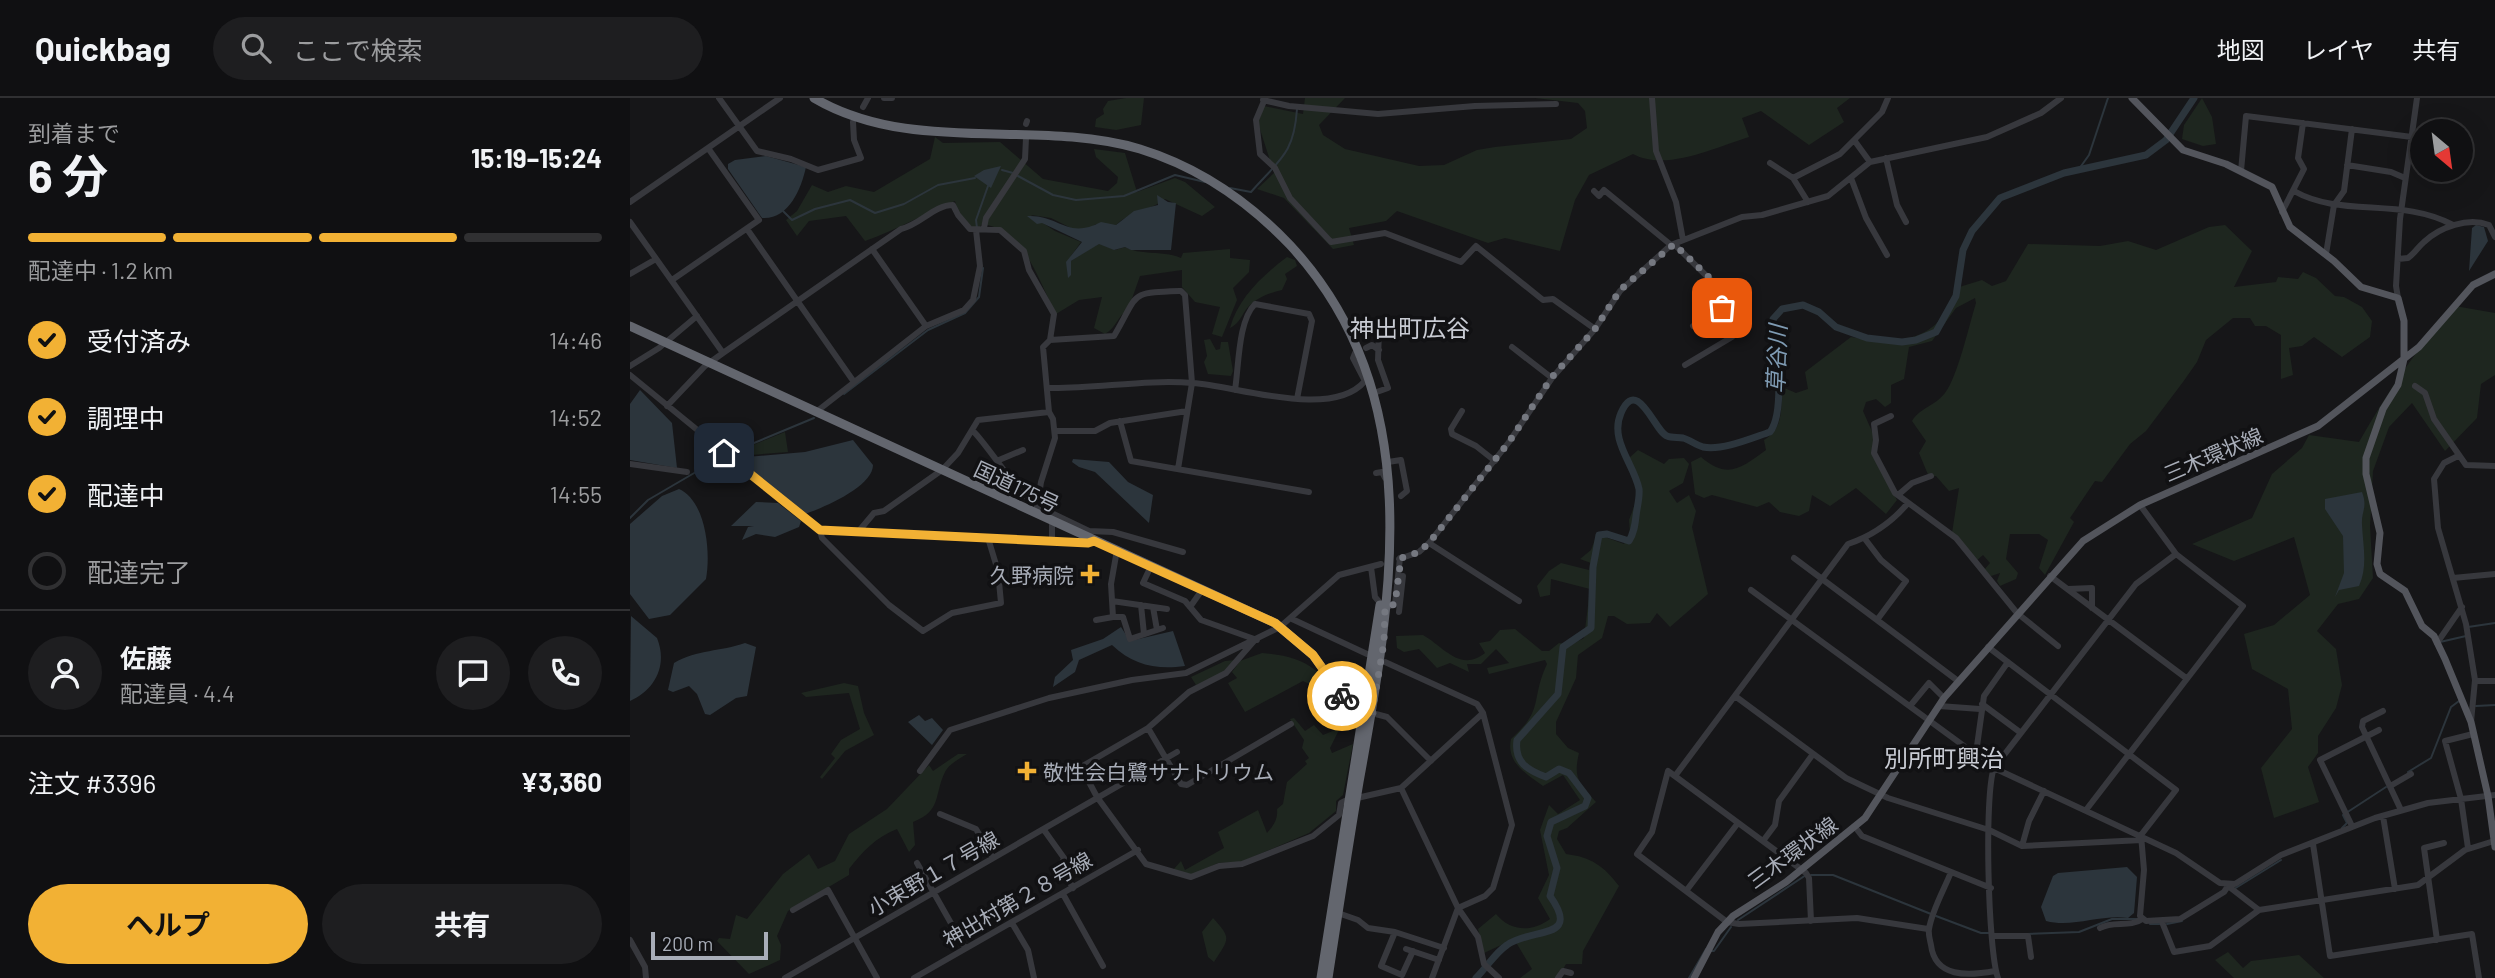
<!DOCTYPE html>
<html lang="ja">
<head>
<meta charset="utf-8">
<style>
	body { margin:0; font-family:Barlow,"Noto Sans JP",sans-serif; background:#1e1e20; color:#f1f3f6; height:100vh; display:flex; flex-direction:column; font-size:26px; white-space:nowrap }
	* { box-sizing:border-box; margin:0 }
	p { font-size:23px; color:#9c9d9f }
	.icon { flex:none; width:38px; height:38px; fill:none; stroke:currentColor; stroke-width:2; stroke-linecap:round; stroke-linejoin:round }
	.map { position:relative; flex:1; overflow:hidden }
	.side { display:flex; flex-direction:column; background:#101012; width:630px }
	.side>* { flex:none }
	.needle { width:46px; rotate:151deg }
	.buttons { position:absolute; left:1780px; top:21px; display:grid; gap:14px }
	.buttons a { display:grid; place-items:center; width:63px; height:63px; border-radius:50%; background:#101012; box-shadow:0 7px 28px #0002,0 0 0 2px #303032; font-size:35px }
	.scale { position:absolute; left:21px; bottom:18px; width:117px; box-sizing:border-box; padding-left:7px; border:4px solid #a8adb8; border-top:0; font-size:19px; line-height:24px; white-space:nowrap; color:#a8adb8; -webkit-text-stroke:5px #111113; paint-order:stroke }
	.pin { position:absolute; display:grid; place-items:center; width:60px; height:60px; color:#fff; margin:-30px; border-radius:14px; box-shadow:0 4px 10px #0006 }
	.courier { position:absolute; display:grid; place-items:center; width:70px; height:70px; margin:-35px; border:5px solid #f2b134; border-radius:50%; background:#fff; color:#222; box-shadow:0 2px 9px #0007 }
	.overview em { font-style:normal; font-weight:700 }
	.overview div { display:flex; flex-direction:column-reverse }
	.overview { display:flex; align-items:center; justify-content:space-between; height:119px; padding:0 28px }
	h1 { font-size:46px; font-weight:700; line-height:52px }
	.bar { display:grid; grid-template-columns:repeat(4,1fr); gap:10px 7px; align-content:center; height:84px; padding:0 28px }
	.bar i { height:9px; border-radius:5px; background:#303032 }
	.bar .on { background:#f2b134 }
	.bar p { grid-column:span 4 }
	.line { display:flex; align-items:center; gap:18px; padding:0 28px; border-top:2px solid #303032 }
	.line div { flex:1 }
	.round { display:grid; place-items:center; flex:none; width:74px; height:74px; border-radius:37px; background:#1e1e20 }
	ol { padding:0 28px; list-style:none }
	li { display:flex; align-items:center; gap:21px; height:77px }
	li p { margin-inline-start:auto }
	li .icon { padding:7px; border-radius:50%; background:#f2b134; color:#111; stroke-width:4 }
	li:last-child { color:#9c9d9f }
	li i { width:38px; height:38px; border:4px solid #303032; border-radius:50% }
	.button { display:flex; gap:14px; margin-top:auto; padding:14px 28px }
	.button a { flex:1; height:80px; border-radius:42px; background:#f2b134; color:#111; font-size:28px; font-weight:700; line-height:80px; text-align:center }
	.button a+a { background:#1e1e20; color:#f1f3f6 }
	header { display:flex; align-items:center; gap:42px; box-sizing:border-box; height:98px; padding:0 35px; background:#101012; border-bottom:2px solid #303032 }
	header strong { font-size:33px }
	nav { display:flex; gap:38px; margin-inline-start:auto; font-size:24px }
	.search { width:490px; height:63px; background:#1e1e20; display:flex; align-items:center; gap:18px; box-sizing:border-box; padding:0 24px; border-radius:38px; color:#9c9d9f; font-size:26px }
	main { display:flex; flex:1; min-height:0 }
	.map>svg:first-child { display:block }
</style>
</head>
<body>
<header>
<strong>Quickbag</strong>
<div class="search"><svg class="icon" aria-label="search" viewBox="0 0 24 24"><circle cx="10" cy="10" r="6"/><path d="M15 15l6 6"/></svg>ここで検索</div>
<nav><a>地図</a><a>レイヤ</a><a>共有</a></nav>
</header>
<main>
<section class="side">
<div class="overview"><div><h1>6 分</h1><p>到着まで</p></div><em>15:19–15:24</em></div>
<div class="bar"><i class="on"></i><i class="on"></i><i class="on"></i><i></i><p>配達中 · 1.2 km</p></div>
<ol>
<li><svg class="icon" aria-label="check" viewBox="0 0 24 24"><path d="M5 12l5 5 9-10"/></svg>受付済み<p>14:46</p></li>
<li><svg class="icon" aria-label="check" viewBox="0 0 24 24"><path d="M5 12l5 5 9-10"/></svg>調理中<p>14:52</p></li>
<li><svg class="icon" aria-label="check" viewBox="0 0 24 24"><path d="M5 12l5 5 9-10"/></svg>配達中<p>14:55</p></li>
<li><i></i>配達完了</li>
</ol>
<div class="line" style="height:126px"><a class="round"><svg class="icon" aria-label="person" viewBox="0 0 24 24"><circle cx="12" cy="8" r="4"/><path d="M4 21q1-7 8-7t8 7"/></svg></a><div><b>佐藤</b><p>配達員 · 4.4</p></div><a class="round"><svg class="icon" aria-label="chat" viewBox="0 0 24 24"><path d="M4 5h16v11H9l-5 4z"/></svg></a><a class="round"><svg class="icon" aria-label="phone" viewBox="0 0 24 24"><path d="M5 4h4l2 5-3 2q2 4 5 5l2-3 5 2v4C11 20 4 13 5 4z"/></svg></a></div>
<div class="line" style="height:91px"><div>注文 #3396</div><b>¥3,360</b></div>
<div class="button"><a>ヘルプ</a><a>共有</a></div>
</section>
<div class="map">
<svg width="1865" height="880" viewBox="0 0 1865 880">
	<rect width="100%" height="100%" fill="#161618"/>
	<!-- green -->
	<path fill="#1e261f" d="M496 0H514L511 27 486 32 465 29 466 21 474 16 473 11 478 3Z
		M675 0H715L689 27 693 37 715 51 789 68 814 67 847 52 865 49 941 41 957 30 955 13 948 5 905 0H1220L1207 10 1214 24 1179 47 1131 13 1112 20 1119 39C1086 49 1036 74 1003 56L959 77 945 102 930 153 875 140 858 145 767 113 756 123 719 130 724 147 703 151 654 100 627 91 644 75 628 25 634 8 673 16Z
		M1572 0 1582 19 1586 46 1573 48 1552 41 1554 27Z
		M305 39 313 45 370 44 413 81 478 93 487 85 488 79 466 59 464 51 495 55 507 94 545 80 555 84 585 109 572 118 535 101C520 113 503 111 486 127L466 126 459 131H443L421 120 401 117 425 133 451 144 441 158 437 177 441 163 469 145 485 152 495 149C512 158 533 152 551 160L553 155 600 151V160L620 162 619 174 603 190 607 202 592 239 582 236 590 209 565 204 552 189V172L510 178 498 212C487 218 487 229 475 236L464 230 472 199 449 202 426 216C408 182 395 132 352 126L349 130 342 129 328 114 325 103C294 116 266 132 235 143L216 118 179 123 167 138 156 122 167 113 182 87 198 94 216 88 244 94 300 61Z
		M1595 127 1622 153 1604 189 1646 184 1648 179 1668 181 1673 174 1686 180 1705 198 1714 199 1732 209 1742 223 1740 239 1712 259 1684 239 1672 248 1659 250 1663 277 1651 281V237L1636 228H1625L1620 220H1603L1576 242 1567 264 1553 284 1516 333 1500 346 1472 384 1465 383 1440 420 1444 424 1415 477 1409 470 1418 442 1409 436H1380L1376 461 1388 475 1386 481 1370 488 1367 483 1370 475 1361 478 1354 472 1360 465 1353 457 1345 464 1322 435 1329 390 1319 393 1306 378 1299 379 1289 355 1296 343 1282 323C1291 309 1305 308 1315 295 1328 278 1339 227 1346 205L1345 200 1326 210 1302 243 1279 249 1274 281 1261 287V305L1255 309 1246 301 1236 304 1233 313 1244 338 1242 355 1267 402 1256 416 1226 390 1200 408 1182 397 1179 413 1169 418 1150 414 1139 404 1127 409 1082 397 1074 400 1065 396 1061 364 1071 359C1098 382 1111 370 1136 352L1134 342C1154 330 1151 310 1152 289L1166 295 1178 291 1175 274 1221 239C1268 247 1311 245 1326 190L1352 182 1362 188 1376 183 1398 146 1470 148 1498 143 1526 152 1579 129Z
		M657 159 665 162 667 168 655 176 657 181 652 192C639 195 624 200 615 213 610 221 608 226 600 230 608 200 633 177 657 159Z
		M1825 208 1865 215V277L1851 286 1847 320 1815 353 1782 305 1759 329 1743 373 1740 428 1743 480 1729 501 1708 506 1687 533 1706 551 1712 587 1706 610 1688 638V655L1678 669 1689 704 1644 720 1631 670 1662 631 1658 591 1622 571 1614 536 1644 527 1680 497 1664 439 1604 463 1562 446 1622 420 1642 376 1672 350 1679 337 1729 344C1757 295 1787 249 1825 208Z
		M580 241 586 252 590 251 591 244H598L603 273 601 278 578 276 574 264 577 258 574 242Z
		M155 334 158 354 107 358 103 355Z
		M1008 352 1034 366 1039 361 1054 360 1059 366 1053 385 1039 393 1047 405 1059 397 1066 413 1062 429 1078 496 1040 529 1027 515 1020 525 997 526 984 518H978L972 540 948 557 946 580 926 624V636L938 650 949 655C943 681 949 685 966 704L937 730 929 733 927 741 936 756C961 759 974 768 989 788L953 853 952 866H936L928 880H890L902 871 884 841 854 855 848 831 866 816C880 833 901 835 920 821L908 800 919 777 910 732 919 707 928 716 950 702 933 677 913 688C896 675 876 665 881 641 915 611 900 602 917 566L915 562 859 576 857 570 879 565 866 551 851 566H837L839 574 820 565 807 570 789 551 774 554 767 550 766 538 793 537C813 548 830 575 855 555L849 545 860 543 870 532 885 531 912 553H919L929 545 941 547 954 540 960 491 921 481 920 497 910 499 907 488 919 473 931 465 959 472 961 465 950 461 961 452 967 436 994 446 1000 435 999 422 1011 390 999 360Z
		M632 555C675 558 694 572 713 609L712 618H704L692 592 673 583 615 614 598 585 607 580 602 574 610 563Z
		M605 562 594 574 566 587 561 579 595 563Z
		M214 585 228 588 234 615 244 637 215 653 192 681 190 679 205 660 201 656 211 642 230 631 219 595 176 599 171 595Z
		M664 620 675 633 684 627 693 637 710 630 700 650 702 655 723 646 713 697 706 703V713L679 735 611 764 588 765 560 778 543 772 551 763 555 772 594 750 588 734 628 712 637 735C644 727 648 721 647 711L653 706 657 684 677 666 675 663 679 660 672 650 674 642 660 621Z
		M328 656H337C329 661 319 666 315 674 304 696 312 713 283 724L285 747 279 754 267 731C245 740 233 753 219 771V777L158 813 147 838 151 847 150 862 119 876 87 843 89 840 100 841 106 817 117 821 153 776 179 756 188 771 205 763 219 736 257 711 299 667 303 673Z
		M583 820C602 841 599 840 584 864L578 859 572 834Z
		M1598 854 1613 870 1621 863 1669 857 1694 880H1604L1585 862Z"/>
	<!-- water -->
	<path fill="#2c353c" d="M136 58 176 69C171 92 158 122 132 120L98 71V66L105 62Z
		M371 68 361 90 344 78 354 72Z
		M527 97 538 104 546 105 541 152H501L495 149 484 152 469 146 441 163V177L438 180 436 164 452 144 412 125 407 126 397 118C429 116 437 142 471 124L486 127 504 113 528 107Z
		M1846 127 1854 129 1858 143 1839 173 1842 130Z
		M10 292 42 325 47 370 0 362V306Z
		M223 342 243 367C243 389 191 411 172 417L105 360 175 354Z
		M443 361 479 364 498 384 523 397 519 425 465 374 449 369 442 364Z
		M49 391C76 403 81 454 76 481L40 517 19 521 0 496V426L32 398Z
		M1732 394C1738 410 1731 413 1732 427 1733 448 1738 468 1729 488L1709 492 1705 499 1714 475 1713 438 1695 411V401Z
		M126 404 148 405 171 423 169 429 145 439 126 436 112 442 118 429 124 428H101Z
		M1 518 27 540C38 567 25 592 0 603Z
		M491 529 500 543 543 533 555 568C526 572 503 567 482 547L449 562 445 574 423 589 425 579 443 562 441 552 473 541Z
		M115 545 126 549 117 598 106 600 80 617 75 616 67 596 59 588 43 594 38 592 44 565C68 551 90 554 115 545Z
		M289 617 295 623 302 620 313 632 302 647 278 624Z
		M1497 769 1507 779 1504 815 1498 820C1471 816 1443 830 1416 823L1411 809 1423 778 1428 775Z"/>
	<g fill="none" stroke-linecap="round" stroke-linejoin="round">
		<!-- stream -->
		<path stroke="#2c353c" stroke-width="2" d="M1449 71 1459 57 1478 0
			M372 72 383 75
			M388 78 423 97 446 102 494 98 545 77 575 84
			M600 90 621 94C650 61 664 56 667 11
			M153 113 162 122 185 111 220 102 245 115 274 106 308 87 345 80
			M347 130 346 122 358 88
			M214 296 298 232 335 215 349 199 353 170
			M100 355 184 320
			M0 420 18 402 95 357
			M1838 529 1865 525
			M1810 544 1836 538
			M1846 608 1865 607
			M1778 674 1801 660 1821 609 1829 603
			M1712 730 1717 725 1713 717 1756 689
			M1181 777H1203L1301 816
			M1604 791 1651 762
			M1306 818 1351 835H1360
			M1108 822 1176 777
			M1520 826H1531
			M1537 826 1552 823
			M1397 836 1449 834 1482 821H1508
			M1081 853H1084L1101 829
			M1059 880 1076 851"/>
		<!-- river -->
		<path stroke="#2c353c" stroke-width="7" d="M846 880C857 869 865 855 877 847 902 829 952 843 920 798L927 770 917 738 921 724 955 708 958 700 939 675 929 671 916 679C897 672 884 664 887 642L928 596 933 549 961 530 963 469 969 437 977 436 999 443C1004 435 1005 427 1006 418 1007 409 1010 399 1009 391 1004 366 979 342 991 315 1007 277 1025 334 1037 338 1042 340 1048 339 1053 340 1060 342 1066 347 1073 349 1092 353 1122 340 1140 334 1156 313 1146 246 1143 221L1152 211 1173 207 1189 214 1206 229 1237 240 1272 244 1286 242 1306 234 1326 198 1333 152 1342 133 1370 100 1434 75 1516 57 1536 42 1564 0"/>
		<!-- minor -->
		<path stroke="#37383d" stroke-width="6" d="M89 0 127 53 161 61 188 72 231 60 224 42 223 24
			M254 0H262
			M1022 0 1026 53 1046 104 1053 142
			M633 2 659 8 748 16 845 8 926 6
			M634 3 626 22 630 56 645 70 660 100 701 144 755 135 831 164 846 148 913 202 923 201 965 231
			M233 9 238 0
			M396 26 397 23
			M1256 60 1267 107 1276 124
			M1240 64 1224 42 1252 14 1258 0
			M1140 65 1163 80 1178 104
			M1717 67 1761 74 1775 80
			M1611 73 1616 18 1782 39
			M1163 80 1210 56 1224 42
			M1221 80 1236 120 1257 157
			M964 93 969 98 974 92 1041 147
			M1664 93C1711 120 1772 99 1823 127
			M0 104 150 0
			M1652 114 1674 71 1668 60 1673 25
			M0 124 93 255
			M354 130 356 120 395 61 396 40
			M117 131 224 284
			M1044 146 1102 203 1092 210 1098 219 1102 239 1055 267
			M242 151 296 228
			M1696 156 1704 107 1714 93 1722 31
			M1768 161 1778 160C1785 155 1788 149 1794 144 1810 129 1838 119 1859 127L1865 139
			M0 176 26 161
			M42 182 129 122 78 50
			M1768 200 1766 188 1770 121 1787 0
			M1063 228 1092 210
			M420 242 484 238C510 194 497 195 551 193L555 197 562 285 548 371
			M882 249 922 280
			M736 250 742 247 749 252
			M0 268 29 250 67 218
			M0 277 190 432 459 445 464 442
			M1785 288 1795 295 1804 321 1836 367 1865 368
			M418 290C466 291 515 281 563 285 607 288 702 322 735 283L723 260 725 255
			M605 292C609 267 608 223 625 206L679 216 682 223 667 301
			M744 295 758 290 748 262 749 232
			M37 308 75 268 93 255 271 131C290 127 304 107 323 107L328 117 340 131 370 132 394 153 399 172 424 216 420 242 413 249 419 314 423 321 425 340 411 384 406 416
			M832 313 821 331 822 336 846 348 865 363
			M186 314 296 228 334 212 343 202 350 168 346 132
			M1261 318 1244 326 1246 342 1244 355 1265 395 1326 440 1387 515 1428 548
			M490 323 501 363 679 394
			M343 333C355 344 390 397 397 399 401 400 405 400 409 400
			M425 333H465L480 325 557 313
			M1828 358 1814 365 1804 381 1808 430 1836 526 1845 582 1841 624
			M369 362 393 352
			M758 364 771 362 777 393 771 398
			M0 366 57 374
			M746 375 752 374 755 380
			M1268 397 1282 385 1301 378
			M407 408 459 433 483 434 553 454
			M422 423V442
			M190 432 192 440 259 507 293 533 322 515 371 505 368 473 358 440
			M228 434 244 415 254 413 312 372 328 355 348 322 419 314
			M1235 441 1251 462 1276 483 1247 522 1328 583
			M799 445 889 503
			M1164 460 1247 522
			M769 461 789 454 799 445 879 344 922 280 965 231 990 193 1041 147 1112 119 1132 117 1198 98 1240 64 1357 39 1411 15 1431 0
			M521 468 513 485 555 503 571 522 627 542
			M741 469 745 499 751 506
			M1420 478 1556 580
			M1823 480 1865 476
			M1438 491 1462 490V510
			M1121 492 1364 670 1546 755 1590 785 1605 786 1651 757 1745 720 1798 705 1865 697
			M482 503 537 511
			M511 507 514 536
			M523 509 527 532
			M560 509 572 492
			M755 510 765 506 770 460
			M769 514 773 478
			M483 519H493L500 541 533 530
			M662 521 737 556
			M466 522 483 519 481 486 487 452
			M624 543 596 575 559 594 518 630 451 669 467 699 516 766 561 779 589 768 612 766 683 738 709 717 711 705 719 701
			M1807 545 1832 509
			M1358 549 1546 692 1511 737 1514 772 1510 818 1516 823 1550 821 1594 794 1598 788 1629 812 1788 787 1835 752 1864 743
			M755 564 847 606 853 615 882 727 863 790 855 798 828 810 848 839 854 866 869 880
			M1845 583H1865
			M1105 598 1216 680 1258 700 1359 732 1392 748 1512 742
			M1352 606 1391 635
			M1280 608 1299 585 1314 600
			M1309 608 1350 611
			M1753 613 1733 623 1732 629 1771 712
			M742 615 757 619 801 663
			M518 630 551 686 557 687 661 626
			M1342 654 1347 648 1354 598 1378 564
			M290 673 320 632 419 600 502 582 556 575 650 529 709 477 751 466
			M1045 678 1218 446C1242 438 1262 424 1278 405
			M1762 687 1781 676
			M771 690 828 810 802 880
			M727 700 771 690 853 615
			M1456 712 1613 508 1546 456 1510 407
			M310 716 346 731 363 760
			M1753 718 1765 791
			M1722 728 1690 662 1749 632
			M1225 729 1232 738 1361 790
			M414 732 434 760 431 768 443 790
			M1133 743 1145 727 1149 703 1183 656
			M1683 746 1700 858 1842 836 1849 880
			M1392 748 1399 723 1414 693
			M1838 750 1831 701 1815 643 1843 636
			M287 765 335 850
			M1321 774C1314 792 1302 812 1299 831 1298 836 1300 842 1301 847 1305 880 1338 878 1365 873
			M1056 793 1108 725
			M433 796 473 868
			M163 812 198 792 247 880
			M708 815 728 822 738 830 765 834 814 850
			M1181 823 1179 780 1176 775 1038 673 1022 734 1007 756 1097 824 1109 826 1227 820 1298 831
			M1532 824 1544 854 1580 848 1629 812
			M382 825 398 852 404 880
			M1470 830C1483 822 1500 830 1512 821
			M765 834 751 868 772 877 783 853
			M1362 838H1398L1401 859
			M0 842 15 869 16 880
			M1807 842 1794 750 1814 745
			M776 851 809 862
			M155 880 547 654
			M284 880 508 752
			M928 880 933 873 941 875
			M1368 880C1358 853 1354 696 1364 670L1506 486 1546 456"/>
		<!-- major -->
		<path stroke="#53555c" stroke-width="7" d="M1502 0 1553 52 1596 66 1642 89 1660 129 1704 163 1731 189 1768 200 1774 223V261L1768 287 1753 311 1736 360V376L1750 435 1747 466 1750 476 1775 493 1792 528 1804 538 1815 561 1841 624 1858 698 1865 749
			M1064 880 1088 834 1103 818 1156 784 1235 720 1314 600 1453 443 1510 407 1688 328 1789 249 1843 187 1865 176"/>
		<!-- highway -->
		<path stroke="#63666e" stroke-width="9" d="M184 0C283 58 405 20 510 51 568 69 619 104 660 147 800 298 762 501 729 684 718 749 708 815 698 880
			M0 228 645 525 683 557 721 610 742 615
			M691 880 750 507"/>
	</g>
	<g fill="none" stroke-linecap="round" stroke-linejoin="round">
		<!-- done -->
		<path stroke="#757880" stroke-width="7" stroke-dasharray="0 12.6" d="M712 598 721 610 742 615 754 544 755 510 765 506 771 460 789 454 799 445 879 344 922 279 965 231 990 192 1044 146 1101 200 1102 203 1092 210"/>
		<!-- route -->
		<path stroke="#f2b134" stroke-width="9" d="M94 355 190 432 458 445 464 443 645 525 683 557 712 598"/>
	</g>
	<!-- markers -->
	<g fill="#f2b134" stroke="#111113" stroke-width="2.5">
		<path d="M456.5 465.5h7v7h7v7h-7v7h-7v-7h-7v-7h7z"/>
		<path d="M393.5 662.5h7v7h7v7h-7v7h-7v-7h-7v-7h7z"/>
	</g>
	<g text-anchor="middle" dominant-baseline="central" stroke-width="7" stroke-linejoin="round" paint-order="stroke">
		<!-- street labels -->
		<g font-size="21" fill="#a8adb8" stroke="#111113">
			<text transform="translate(1583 356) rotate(-23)">三木環状線</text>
			<text transform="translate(387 388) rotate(25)">国道175号</text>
			<text transform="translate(1162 754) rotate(-36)">三木環状線</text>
			<text transform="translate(303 775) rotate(-30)">小束野１７号線</text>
			<text transform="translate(387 801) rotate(-30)">神出村第２８号線</text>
		</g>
		<!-- poi labels -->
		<g font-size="21" fill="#a8adb8" stroke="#111113" text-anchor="end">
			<text x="444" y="476">久野病院</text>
			<text x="413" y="673" text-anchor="start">敬性会白鷺サナトリウム</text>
		</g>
		<!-- water labels -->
		<g font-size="23" font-style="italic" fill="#7f9bb3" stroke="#111113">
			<text transform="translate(1146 261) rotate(-88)">草谷川</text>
		</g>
		<!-- quarter labels -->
		<g font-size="24" fill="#c9ccd4" stroke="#111113">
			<text x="780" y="229">神出町広谷</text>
			<text x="1314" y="659">別所町興治</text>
		</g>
	</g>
</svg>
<div class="buttons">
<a><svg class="needle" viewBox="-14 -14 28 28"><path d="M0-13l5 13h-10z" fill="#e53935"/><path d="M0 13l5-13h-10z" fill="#9c9d9f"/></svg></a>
</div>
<div class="scale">200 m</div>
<div class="pin" style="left:1092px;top:210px;background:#ea580c"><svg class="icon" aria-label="bag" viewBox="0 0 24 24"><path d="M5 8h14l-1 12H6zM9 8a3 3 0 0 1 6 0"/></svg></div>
<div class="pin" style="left:94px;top:355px;background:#1f2937"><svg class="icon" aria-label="home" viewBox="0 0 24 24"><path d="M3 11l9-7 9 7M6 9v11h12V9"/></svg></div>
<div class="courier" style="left:712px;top:598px"><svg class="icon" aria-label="bike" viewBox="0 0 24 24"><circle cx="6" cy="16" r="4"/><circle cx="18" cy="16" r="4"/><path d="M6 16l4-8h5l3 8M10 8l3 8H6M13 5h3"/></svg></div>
</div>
</main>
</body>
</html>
